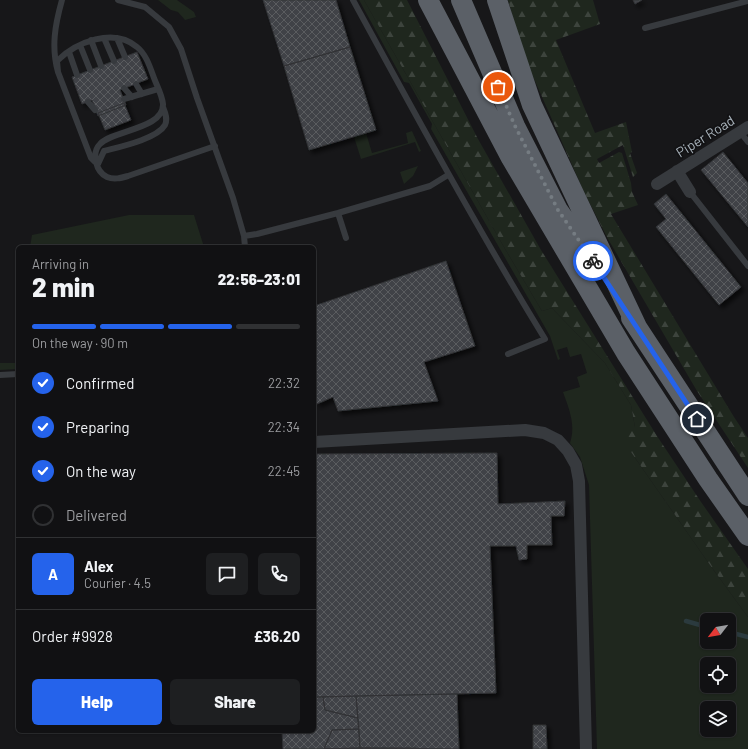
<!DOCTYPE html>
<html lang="en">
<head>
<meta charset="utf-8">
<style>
	body { margin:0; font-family:Barlow,sans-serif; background:#1e1f21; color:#f1f3f6; height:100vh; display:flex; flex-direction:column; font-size:15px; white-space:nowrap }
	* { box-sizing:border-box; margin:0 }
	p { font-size:13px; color:#9c9da0 }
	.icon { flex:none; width:22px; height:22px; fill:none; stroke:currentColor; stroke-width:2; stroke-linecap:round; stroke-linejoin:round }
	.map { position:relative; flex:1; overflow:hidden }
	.panel { position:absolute; left:16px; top:245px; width:300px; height:488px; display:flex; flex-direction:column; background:#111113; border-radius:6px; box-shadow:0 1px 3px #0004,0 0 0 1px #303133 }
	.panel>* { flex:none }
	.needle { width:26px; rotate:239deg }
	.tools { position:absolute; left:700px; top:613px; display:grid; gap:8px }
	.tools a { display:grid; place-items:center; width:36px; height:36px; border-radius:6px; background:#111113; box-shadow:0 1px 3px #0004,0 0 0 1px #303133; font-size:20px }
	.pin { position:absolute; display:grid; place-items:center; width:34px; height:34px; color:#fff; margin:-17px; border:2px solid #fff; border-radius:50%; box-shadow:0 1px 4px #0007 }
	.courier { position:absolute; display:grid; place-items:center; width:40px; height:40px; margin:-20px; border:3px solid #2563eb; border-radius:50%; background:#fff; color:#222; box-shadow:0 1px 5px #0007 }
	.headline em { font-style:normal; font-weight:800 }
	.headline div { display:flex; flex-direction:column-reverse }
	.headline { display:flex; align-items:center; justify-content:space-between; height:68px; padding:0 16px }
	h1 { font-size:26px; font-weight:800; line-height:30px }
	.bar { display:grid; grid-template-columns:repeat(4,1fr); gap:6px 4px; align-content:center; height:48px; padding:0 16px }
	.bar i { height:5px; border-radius:3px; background:#303133 }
	.bar .active { background:#2563eb }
	.bar p { grid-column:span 4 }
	.line { display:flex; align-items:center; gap:10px; padding:0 16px; border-top:1px solid #303133 }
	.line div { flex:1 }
	.round { display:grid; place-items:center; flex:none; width:42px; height:42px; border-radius:6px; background:#1e1f21 }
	ol { padding:0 16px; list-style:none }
	li { display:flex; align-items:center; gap:12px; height:44px }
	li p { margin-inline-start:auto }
	li .icon { padding:4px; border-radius:50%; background:#2563eb; color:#fff; stroke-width:4 }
	li:last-child { color:#9c9da0 }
	li i { width:22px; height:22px; border:2px solid #303133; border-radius:50% }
	.cta { display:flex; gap:8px; margin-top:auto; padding:8px 16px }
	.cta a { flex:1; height:46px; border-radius:6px; background:#2563eb; color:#fff; font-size:16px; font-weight:800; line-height:46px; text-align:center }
	.cta a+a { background:#1e1f21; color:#f1f3f6 }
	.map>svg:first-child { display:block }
</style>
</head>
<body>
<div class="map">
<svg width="748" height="749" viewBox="0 0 748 749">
	<defs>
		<pattern id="forest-firs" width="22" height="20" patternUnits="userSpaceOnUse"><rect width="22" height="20" fill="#1f271e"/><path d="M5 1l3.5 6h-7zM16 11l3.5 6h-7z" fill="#3d443d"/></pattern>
		<pattern id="building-cross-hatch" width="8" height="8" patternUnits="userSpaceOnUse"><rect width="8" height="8" fill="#414246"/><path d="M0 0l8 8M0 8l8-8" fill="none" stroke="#5a5b5f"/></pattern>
		<filter id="shadow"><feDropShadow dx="3.5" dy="3.5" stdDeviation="2" flood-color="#0009"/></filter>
	</defs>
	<rect width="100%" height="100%" fill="#171719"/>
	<!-- green -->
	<path fill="#1f271e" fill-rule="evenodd" d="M158 0H177L194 12 196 17 185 20 178 12 171 10Z
		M359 0H364L504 247 542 311 552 308 605 363 631 405 635 427 631 452 710 565 748 617V749H597L589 485 580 457 570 443C576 425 569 409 563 392L580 387 577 377 587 373 581 354 570 357 567 347 557 350 560 359 558 360 550 336 431 129 432 124 409 83 404 82ZM707 620H729V642H707ZM707 664H729V686H707ZM707 708H729V730H707Z
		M412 131 421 151 419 152 415 142 361 159 354 137 366 133 372 153 408 143 406 133Z
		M418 166 413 176 404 184 400 172Z
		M129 215H194L204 247H30L32 235Z
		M0 363H18V369L0 370Z"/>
	<!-- forest -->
	<path fill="url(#forest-firs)" d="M364 0H407L478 139 541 250 657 436 701 502 748 569V617L710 565 631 452 627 430 635 427 631 405 605 363 552 308 542 311 504 247Z
		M508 0H593L600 24 556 40 595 133 626 122 632 152 630 153 637 173 633 177 623 145 597 159 599 163 619 152 622 153 631 183 632 192 638 205 611 214 734 417 748 438V468L697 391 608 239 584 192 524 56Z"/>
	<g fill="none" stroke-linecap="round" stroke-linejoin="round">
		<!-- stream -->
		<path stroke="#2b3a3e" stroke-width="4.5" d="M686 621 707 627
			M729 632 748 637"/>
	</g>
	<!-- building -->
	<path fill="url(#building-cross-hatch)" stroke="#303235" filter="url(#shadow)" d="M263 0H336L350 47 284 66Z
		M633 0H642L635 4Z
		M350 47 376 130 309 150 284 66Z
		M137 52 148 79 120 90 126 105 98 116 92 100 82 104 72 77Z
		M124 103 131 120 105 130 98 113Z
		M723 152 748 183V227L701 170Z
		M666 194 741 287 719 305 656 227 666 219 654 204Z
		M446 261 475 346 424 362 438 401 338 411 333 397 317 404 314 393V306Z
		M497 453 498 504 565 501 564 516H551L552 545H527V559L519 560 516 546H490L496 693 314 697V454Z
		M457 694 459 749 360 748 356 696Z
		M356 696 358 718 325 710 323 697Z
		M314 697H323L325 710 358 718 359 729 332 730 324 749H283L282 731H314Z
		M533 725H546L547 749H533Z
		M359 729 360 748 324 749 332 730Z
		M360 748H416V749H324Z"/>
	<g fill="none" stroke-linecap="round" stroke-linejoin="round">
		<!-- service -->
		<path stroke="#373a3e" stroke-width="6" d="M62 0C55 25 51 47 58 72L91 158 95 162
			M118 0 145 7 169 27 181 49 197 98 233 198 244 236 245 247
			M353 0C415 114 477 228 545 339L508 354
			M645 28 748 1
			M104 38 114 61
			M117 38 125 57
			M91 40 101 66
			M80 45 90 70
			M69 52 77 75
			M58 72 57 61C76 42 114 27 137 47 146 54 150 67 154 78 157 86 162 95 163 104 164 129 113 130 100 144 91 153 96 172 107 177 114 180 121 178 128 176L215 146
			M136 84 142 94
			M124 88 132 97
			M124 99 158 89
			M88 102 95 110
			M740 132 748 142
			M98 164 104 151C119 147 157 139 165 125 168 119 165 112 163 107
			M690 192 748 266
			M338 213 346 238
			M244 236 257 234 338 213 430 186 448 175
			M0 375 18 374"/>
		<!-- minor -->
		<path stroke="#373a3e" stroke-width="12" d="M677 171 690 192
			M657 184 748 127
			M314 442 525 430 544 433 558 440 568 451 576 465 579 481 586 749"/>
		<!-- trunk -->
		<path stroke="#5b6067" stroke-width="20" d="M428 0 511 158 626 353 708 479 748 536
			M461 0 515 126 558 210 563 223
			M497 0 532 105 638 329
			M558 210 599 269
			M631 318 748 496"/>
	</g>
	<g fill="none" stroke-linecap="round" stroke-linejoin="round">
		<!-- done -->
		<path stroke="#757c82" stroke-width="4" stroke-dasharray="0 7.2" d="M498 87 515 126 558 210 593 261"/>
		<!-- route -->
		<path stroke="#2563eb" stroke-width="5" d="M593 261 697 419"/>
	</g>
	<g text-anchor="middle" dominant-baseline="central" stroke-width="3.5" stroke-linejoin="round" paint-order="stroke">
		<!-- street labels -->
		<g font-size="14" fill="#a8b2ba" stroke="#121214">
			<text transform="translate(705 136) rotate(-32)">Piper Road</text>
		</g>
	</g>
</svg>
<div class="tools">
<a><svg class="needle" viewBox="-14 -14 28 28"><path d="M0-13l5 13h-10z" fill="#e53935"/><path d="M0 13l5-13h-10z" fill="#9c9da0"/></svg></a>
<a><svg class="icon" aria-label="locate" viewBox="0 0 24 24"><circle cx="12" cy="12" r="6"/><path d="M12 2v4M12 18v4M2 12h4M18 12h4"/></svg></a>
<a><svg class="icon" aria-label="layers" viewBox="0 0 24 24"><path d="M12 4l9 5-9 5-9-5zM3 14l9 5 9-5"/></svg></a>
</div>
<div class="pin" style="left:498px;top:87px;background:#ea580c"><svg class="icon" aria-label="bag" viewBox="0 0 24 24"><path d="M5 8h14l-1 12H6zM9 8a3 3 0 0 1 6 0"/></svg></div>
<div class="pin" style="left:697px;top:419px;background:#1f2937"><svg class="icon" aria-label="home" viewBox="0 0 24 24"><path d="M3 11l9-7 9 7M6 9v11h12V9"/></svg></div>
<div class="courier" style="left:593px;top:261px"><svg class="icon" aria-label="bike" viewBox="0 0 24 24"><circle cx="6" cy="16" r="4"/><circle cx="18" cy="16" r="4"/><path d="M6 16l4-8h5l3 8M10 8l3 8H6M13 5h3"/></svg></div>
<section class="panel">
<div class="headline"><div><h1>2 min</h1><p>Arriving in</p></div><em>22:56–23:01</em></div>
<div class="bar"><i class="active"></i><i class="active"></i><i class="active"></i><i></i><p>On the way · 90 m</p></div>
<ol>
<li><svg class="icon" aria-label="check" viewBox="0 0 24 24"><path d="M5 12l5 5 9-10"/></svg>Confirmed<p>22:32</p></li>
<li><svg class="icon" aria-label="check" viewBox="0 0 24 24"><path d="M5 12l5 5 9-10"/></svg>Preparing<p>22:34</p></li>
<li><svg class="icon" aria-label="check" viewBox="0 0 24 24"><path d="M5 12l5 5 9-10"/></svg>On the way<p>22:45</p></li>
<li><i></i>Delivered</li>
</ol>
<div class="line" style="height:72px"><b class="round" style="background:#2563eb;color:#fff">A</b><div><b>Alex</b><p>Courier · 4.5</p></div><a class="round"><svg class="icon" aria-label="chat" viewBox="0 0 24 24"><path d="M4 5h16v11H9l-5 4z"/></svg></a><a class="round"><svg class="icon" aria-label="phone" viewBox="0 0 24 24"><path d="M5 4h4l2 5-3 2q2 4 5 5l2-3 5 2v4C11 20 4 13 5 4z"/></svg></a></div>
<div class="line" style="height:52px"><div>Order #9928</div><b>£36.20</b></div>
<div class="cta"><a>Help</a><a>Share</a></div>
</section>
</div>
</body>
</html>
